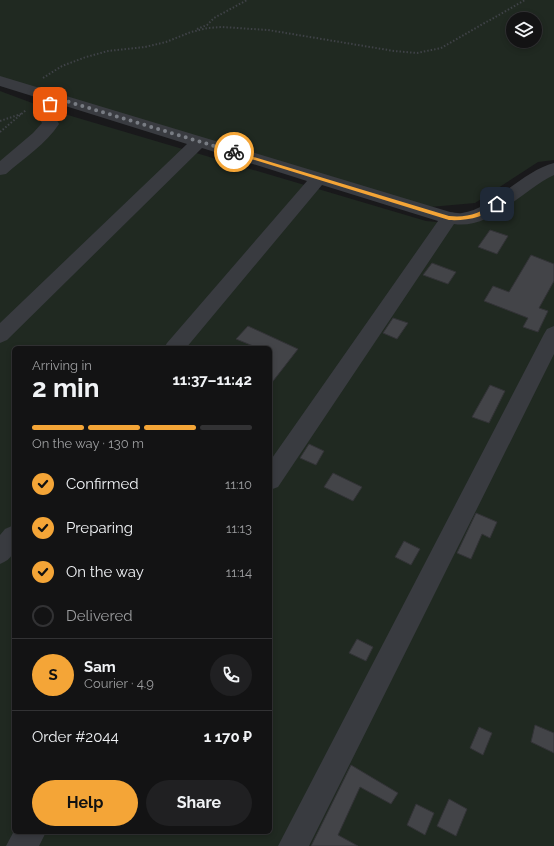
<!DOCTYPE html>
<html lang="en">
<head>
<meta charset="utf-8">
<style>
	body { margin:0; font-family:Raleway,sans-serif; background:#202022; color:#f1f3f6; height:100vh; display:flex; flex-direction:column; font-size:15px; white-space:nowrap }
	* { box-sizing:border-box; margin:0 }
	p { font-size:13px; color:#9d9ea0 }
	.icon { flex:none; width:22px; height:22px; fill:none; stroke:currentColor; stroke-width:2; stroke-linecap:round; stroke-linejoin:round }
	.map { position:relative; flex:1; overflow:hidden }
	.sheet { position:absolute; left:12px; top:346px; width:260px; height:488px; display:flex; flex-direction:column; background:#131314; border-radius:6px; box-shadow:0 2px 6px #0003,0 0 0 1px #323234 }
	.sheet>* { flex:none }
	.tools { position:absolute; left:506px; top:12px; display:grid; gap:8px }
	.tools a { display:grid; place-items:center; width:36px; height:36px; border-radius:50%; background:#131314; box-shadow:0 2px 6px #0003,0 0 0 1px #323234; font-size:20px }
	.pin { position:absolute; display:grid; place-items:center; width:34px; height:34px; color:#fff; margin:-17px; border-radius:8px; box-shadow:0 2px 6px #0006 }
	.courier { position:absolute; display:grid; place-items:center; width:40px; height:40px; margin:-20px; border:3px solid #f4a537; border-radius:50%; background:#fff; color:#222; box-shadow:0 1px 5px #0007 }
	.head em { font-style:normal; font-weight:700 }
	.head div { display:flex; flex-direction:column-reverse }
	.head { display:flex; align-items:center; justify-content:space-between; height:68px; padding:0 20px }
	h1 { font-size:26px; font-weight:700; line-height:30px }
	.bar { display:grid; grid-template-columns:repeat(4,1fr); gap:6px 4px; align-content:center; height:48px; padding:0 20px }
	.bar i { height:5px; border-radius:3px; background:#323234 }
	.bar .on { background:#f4a537 }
	.bar p { grid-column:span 4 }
	.line { display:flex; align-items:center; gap:10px; padding:0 20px; border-top:1px solid #323234 }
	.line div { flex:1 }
	.round { display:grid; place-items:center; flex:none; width:42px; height:42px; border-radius:21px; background:#202022 }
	ol { padding:0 20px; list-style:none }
	li { display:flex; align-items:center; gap:12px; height:44px }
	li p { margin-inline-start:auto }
	li .icon { padding:4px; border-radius:50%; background:#f4a537; color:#111; stroke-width:4 }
	li:last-child { color:#9d9ea0 }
	li i { width:22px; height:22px; border:2px solid #323234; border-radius:50% }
	.primary-button { display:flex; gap:8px; margin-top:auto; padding:8px 20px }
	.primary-button a { flex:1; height:46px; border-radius:24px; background:#f4a537; color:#111; font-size:16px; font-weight:700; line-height:46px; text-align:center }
	.primary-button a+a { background:#202022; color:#f1f3f6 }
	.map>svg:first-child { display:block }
</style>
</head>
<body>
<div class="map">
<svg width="554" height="846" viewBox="0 0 554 846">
	<rect width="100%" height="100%" fill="#19191b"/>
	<!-- green -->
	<path fill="#202921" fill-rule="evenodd" d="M0 0H554V160L538 162 475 203 430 207 0 79ZM513 19H535V41H513Z
		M0 91 51 110 426 221 459 224 554 173V846H0ZM14 348H270V832H14Z"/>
	<!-- building -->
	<path fill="#434448" stroke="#333337" d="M490 230 508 236 497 254 478 247Z
		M531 255 554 264V281L539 308 548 311 538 332 523 327 528 318 484 301 493 286 509 292Z
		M432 263 456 272 448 284 423 275Z
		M393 318 408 323 397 339 383 333Z
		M248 326 298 349 270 385V348H258L236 339Z
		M490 385 505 391 489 423 472 417Z
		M309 444 324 451 316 465 300 458Z
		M333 473 362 487 353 501 324 487Z
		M476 513 497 522 490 538 482 534 471 559 457 553Z
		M404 541 420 549 411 565 395 557Z
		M357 639 373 647 366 661 349 653Z
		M535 725 554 733V753L531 742Z
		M479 727 492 733 483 755 470 748Z
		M351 765 398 793 391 804 360 787 338 835 358 846H311Z
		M449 799 467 809 456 836 437 826Z
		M416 804 434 813 425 835 407 825Z"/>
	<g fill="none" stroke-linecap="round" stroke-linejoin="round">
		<!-- path -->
		<path stroke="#3f4247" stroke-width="2" stroke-dasharray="1.5 2" stroke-linecap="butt" d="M197 29 207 25 214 18 247 0
			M43 78 62 66 86 57 108 51 145 47 166 42 191 32 208 28 222 27 268 30 394 51 417 53 441 48 525 0
			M0 121 21 114
			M0 132 26 110"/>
		<!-- minor -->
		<path fill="#393b40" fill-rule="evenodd" d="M0 76 450 212C454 212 458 214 462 213 491 210 522 171 554 163V175C524 189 490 230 454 224L278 487 270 490V461L438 221 322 185 186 348H164L167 343 307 181 202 148 7 340 0 343V323L187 144 59 104 52 111 59 124C46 144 24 158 6 174L0 175V161L33 133 42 123 35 110 45 100 0 86Z
			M554 326V354L309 846H278L544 334 547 329Z
			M14 525C14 543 19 557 0 564V535L5 529Z
			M14 831V832H46L39 846H6Z"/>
	</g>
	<!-- route -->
	<path fill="#f4a537" d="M234 151 449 216C468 218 480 213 495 203L500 204C487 217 467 221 449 220L232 153V152Z"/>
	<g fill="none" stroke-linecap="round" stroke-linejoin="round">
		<!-- done -->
		<path stroke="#787c83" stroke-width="4" stroke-dasharray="0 7.2" d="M50 104 56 98 234 152"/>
	</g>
</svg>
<div class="tools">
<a><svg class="icon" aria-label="layers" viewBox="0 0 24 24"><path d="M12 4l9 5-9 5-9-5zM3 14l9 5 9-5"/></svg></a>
</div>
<div class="pin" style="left:50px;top:104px;background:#ea580c"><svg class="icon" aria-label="bag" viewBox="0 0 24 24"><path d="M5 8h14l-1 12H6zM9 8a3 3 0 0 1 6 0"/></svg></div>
<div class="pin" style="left:497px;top:204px;background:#1f2937"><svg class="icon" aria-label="home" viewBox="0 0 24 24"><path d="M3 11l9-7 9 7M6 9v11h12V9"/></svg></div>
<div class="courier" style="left:234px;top:152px"><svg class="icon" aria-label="bike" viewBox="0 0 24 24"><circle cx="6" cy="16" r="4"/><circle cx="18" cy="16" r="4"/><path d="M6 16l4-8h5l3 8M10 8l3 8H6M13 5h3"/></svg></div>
<section class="sheet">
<div class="head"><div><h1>2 min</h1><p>Arriving in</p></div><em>11:37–11:42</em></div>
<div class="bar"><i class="on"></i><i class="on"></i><i class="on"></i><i></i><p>On the way · 130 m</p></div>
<ol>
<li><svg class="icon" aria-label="check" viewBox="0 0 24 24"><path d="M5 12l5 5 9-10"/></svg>Confirmed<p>11:10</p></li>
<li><svg class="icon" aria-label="check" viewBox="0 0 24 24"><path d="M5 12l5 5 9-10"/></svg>Preparing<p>11:13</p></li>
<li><svg class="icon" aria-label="check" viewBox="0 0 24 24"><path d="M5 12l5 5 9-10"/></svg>On the way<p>11:14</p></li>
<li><i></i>Delivered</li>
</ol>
<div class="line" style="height:72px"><b class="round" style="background:#f4a537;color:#111">S</b><div><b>Sam</b><p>Courier · 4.9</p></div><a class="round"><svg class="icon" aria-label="phone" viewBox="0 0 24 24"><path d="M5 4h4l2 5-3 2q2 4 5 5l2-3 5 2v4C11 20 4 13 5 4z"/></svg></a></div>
<div class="line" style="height:52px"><div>Order #2044</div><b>1 170 ₽</b></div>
<div class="primary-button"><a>Help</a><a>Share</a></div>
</section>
</div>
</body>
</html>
